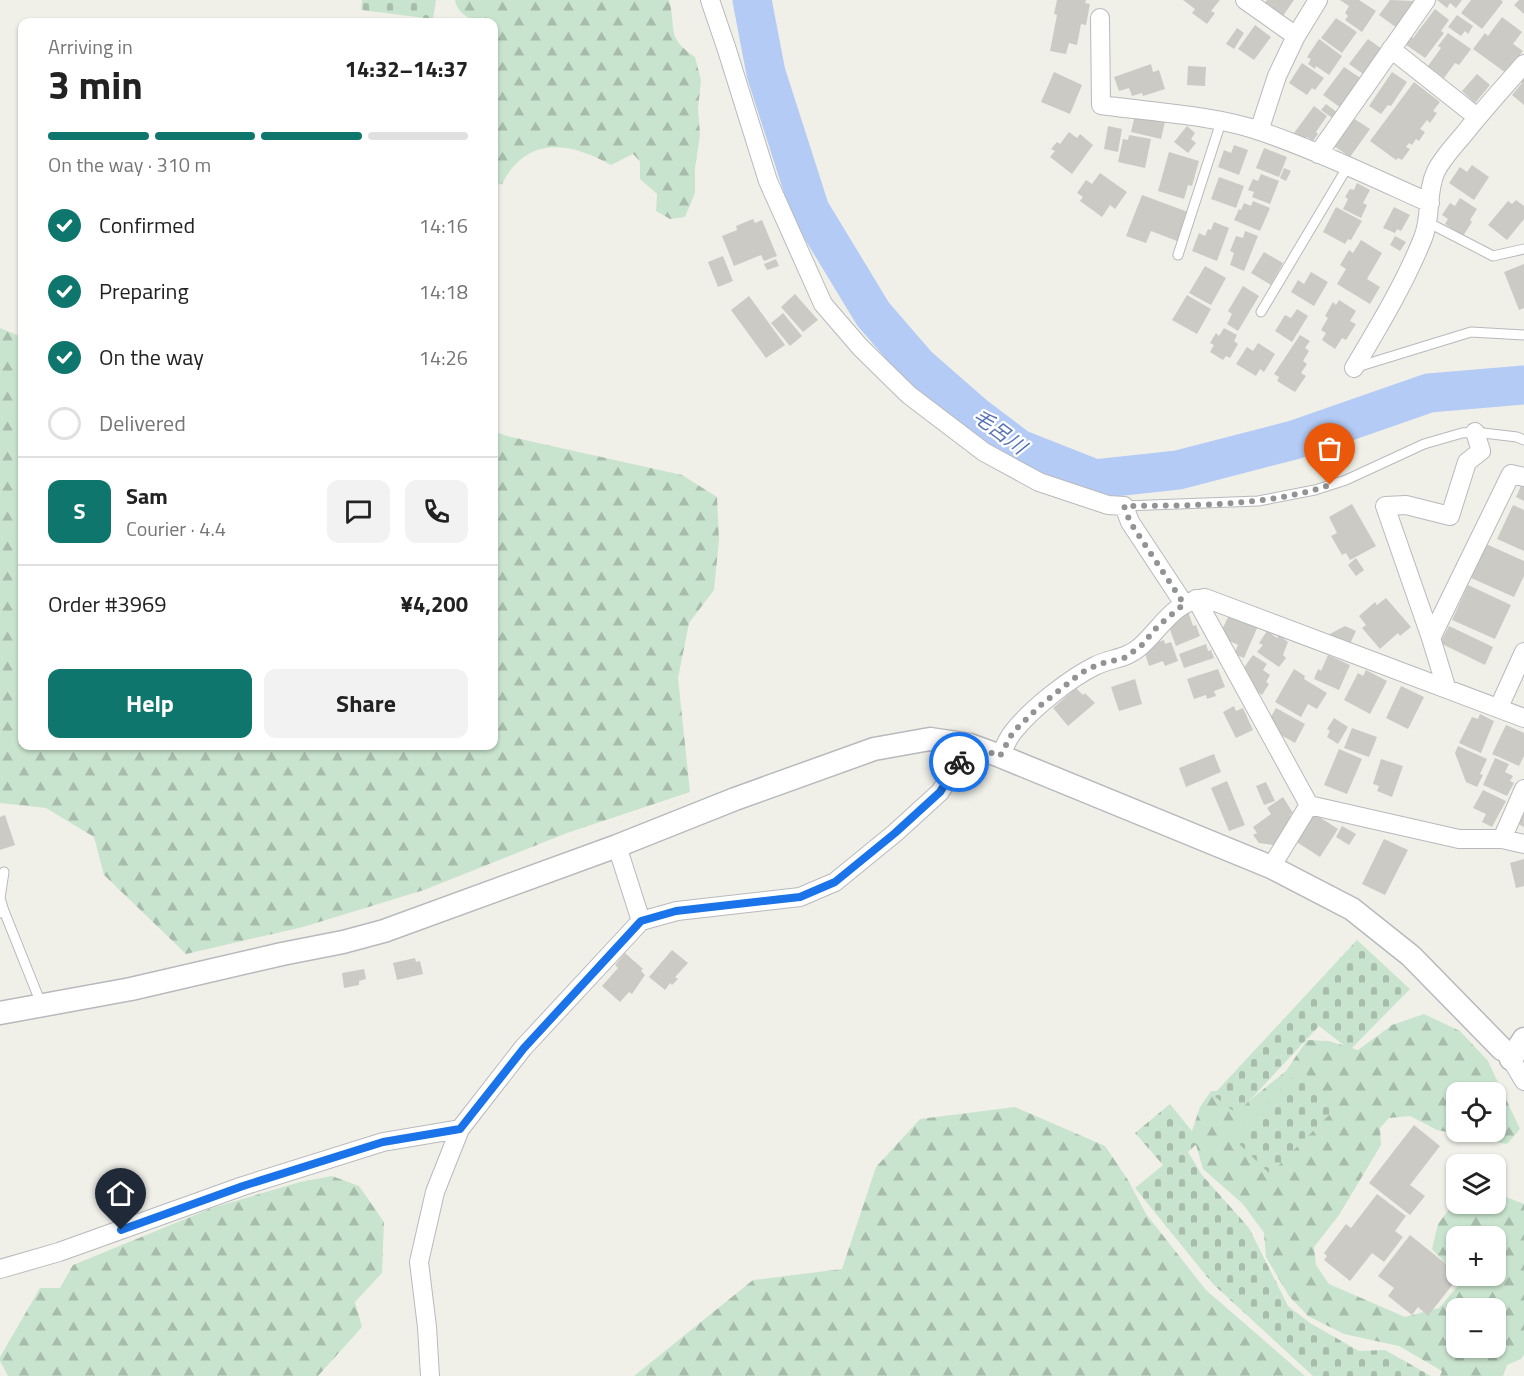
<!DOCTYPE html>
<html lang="en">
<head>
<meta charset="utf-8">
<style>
	body { margin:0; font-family:"Titillium Web","Noto Sans JP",sans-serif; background:#f2f2f2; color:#222; height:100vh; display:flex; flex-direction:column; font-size:22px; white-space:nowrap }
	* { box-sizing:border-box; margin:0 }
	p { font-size:20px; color:#767676 }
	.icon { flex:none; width:33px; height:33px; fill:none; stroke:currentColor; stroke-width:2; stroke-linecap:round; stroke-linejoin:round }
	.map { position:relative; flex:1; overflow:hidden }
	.details { position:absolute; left:18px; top:18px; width:480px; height:732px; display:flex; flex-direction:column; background:#fff; border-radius:12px; box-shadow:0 2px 4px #0004 }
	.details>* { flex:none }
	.fabs { position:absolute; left:1446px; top:1082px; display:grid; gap:12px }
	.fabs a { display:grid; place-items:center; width:60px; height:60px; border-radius:12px; background:#fff; box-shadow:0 2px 4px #0004; font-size:30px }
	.pin { position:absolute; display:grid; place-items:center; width:51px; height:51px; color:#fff; margin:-62px -26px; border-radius:50% 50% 50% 0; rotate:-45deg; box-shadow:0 0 6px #0007 }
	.pin .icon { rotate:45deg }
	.courier { position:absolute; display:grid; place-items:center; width:60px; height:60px; margin:-30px; border:4px solid #1a73e8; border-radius:50%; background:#fff; color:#222; box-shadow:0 2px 8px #0007 }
	.summary em { font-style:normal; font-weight:700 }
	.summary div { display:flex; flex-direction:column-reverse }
	.summary { display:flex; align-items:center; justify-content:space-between; height:102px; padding:0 30px }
	h1 { font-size:39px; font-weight:700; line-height:45px }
	.bar { display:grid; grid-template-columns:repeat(4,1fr); gap:9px 6px; align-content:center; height:72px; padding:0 30px }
	.bar i { height:8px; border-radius:4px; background:#e0e0e0 }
	.bar .active { background:#0f766e }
	.bar p { grid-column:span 4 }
	.line { display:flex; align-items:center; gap:15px; padding:0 30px; border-top:2px solid #e0e0e0 }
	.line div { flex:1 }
	.round { display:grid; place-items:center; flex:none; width:63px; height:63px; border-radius:12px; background:#f2f2f2 }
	ol { padding:0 30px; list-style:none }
	li { display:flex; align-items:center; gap:18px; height:66px }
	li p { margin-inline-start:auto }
	li .icon { padding:6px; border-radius:50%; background:#0f766e; color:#fff; stroke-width:4 }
	li:last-child { color:#767676 }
	li i { width:33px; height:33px; border:3px solid #e0e0e0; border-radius:50% }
	.cta { display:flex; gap:12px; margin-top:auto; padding:12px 30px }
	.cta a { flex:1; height:69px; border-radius:12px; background:#0f766e; color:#fff; font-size:24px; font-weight:700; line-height:69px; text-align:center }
	.cta a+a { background:#f2f2f2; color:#222 }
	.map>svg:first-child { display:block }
</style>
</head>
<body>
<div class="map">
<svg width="1524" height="1376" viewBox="0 0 1524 1376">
	<defs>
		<pattern id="forest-firs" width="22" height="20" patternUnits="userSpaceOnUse" patternTransform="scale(1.5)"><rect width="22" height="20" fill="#c9e4ce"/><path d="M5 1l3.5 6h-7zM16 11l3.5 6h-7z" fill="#a7bcab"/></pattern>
		<pattern id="cemetery-stones" width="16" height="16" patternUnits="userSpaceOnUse" patternTransform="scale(1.5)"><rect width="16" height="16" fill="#c9e4ce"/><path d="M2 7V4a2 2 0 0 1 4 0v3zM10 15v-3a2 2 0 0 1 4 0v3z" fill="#a7bcab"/></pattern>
	</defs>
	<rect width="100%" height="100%" fill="#f0f0e9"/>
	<!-- forest -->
	<path fill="url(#forest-firs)" fill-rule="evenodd" d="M455 0H669C677 29 665 37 695 57L701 80 698 109 700 135 695 168V193L685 217 670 219 656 211 657 194 640 179V161L633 154 611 165C570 142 527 135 502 184L494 185V98L496 94 494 86V22C477 22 459 19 455 0Z
		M0 328 22 337V746H494V431L507 436 682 475 717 497 719 540 714 590 689 623 678 678 690 792 567 833 424 890 303 927 186 954 104 875 94 837 46 808 0 803Z
		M1424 1014 1460 1031 1488 1061 1520 1129 1507 1144 1437 1130 1410 1116 1389 1118 1380 1128 1381 1145 1339 1215 1314 1247 1316 1265 1329 1284 1405 1317 1439 1308 1462 1281 1457 1275H1496V1236H1456V1275L1432 1249 1438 1224 1456 1200V1203H1496V1193L1524 1204V1354L1521 1359 1507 1365 1503 1376H1440L1442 1371 1399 1346 1344 1334 1308 1316 1289 1296 1266 1257 1264 1233 1243 1204 1203 1169 1192 1131 1200 1107 1211 1091H1223L1250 1100 1286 1071 1307 1040 1329 1041 1358 1050 1392 1025ZM1456 1092H1496V1131H1456ZM1456 1308H1496V1347H1456Z
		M1015 1107 1105 1146 1128 1180 1146 1214 1206 1290 1305 1376H634L753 1280 842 1269 876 1167 920 1119Z
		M332 1176 359 1186 384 1222 382 1273 355 1302 362 1327 318 1376H8L0 1361V1357L40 1288H60L73 1265 212 1208 300 1182Z"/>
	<!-- cemetery -->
	<path fill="url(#cemetery-stones)" d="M362 0H436L433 19 361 10Z
		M1357 940 1410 989 1350 1050 1319 1026 1237 1114 1213 1095Z
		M1301 1069 1338 1106 1270 1174 1233 1138Z
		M1170 1104 1200 1141 1188 1152 1202 1175 1249 1228 1288 1306 1310 1323 1359 1351 1385 1350 1431 1376H1313L1213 1284 1135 1188 1163 1165 1135 1133Z"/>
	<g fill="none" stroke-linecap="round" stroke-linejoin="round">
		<!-- river -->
		<path stroke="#b4cbf5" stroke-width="39" d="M752 0 766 73 810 210 873 314 918 366 974 415 1019 449 1095 479 1178 470 1294 440 1429 393 1524 385"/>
	</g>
	<!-- building -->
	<path fill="#cbcac5" d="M1057 0H1086L1085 3 1090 4 1086 25 1081 24 1077 45 1069 43 1066 54 1050 51 1057 15 1054 14Z
		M1183 0H1220L1211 11 1215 13 1207 24 1192 13 1195 9Z
		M1267 0H1294L1283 16 1264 4Z
		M1340 0H1359L1376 11 1362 32 1345 20 1348 16 1345 13 1349 6Z
		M1390 0 1414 1 1397 28 1379 15Z
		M1437 0H1462L1456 8 1450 3 1447 8Z
		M1471 0H1501L1503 2 1482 29 1461 13Z
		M1519 0H1524V14L1514 5Z
		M1435 9 1449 20 1441 31 1444 33 1425 58 1405 44 1410 37 1413 38Z
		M1457 15 1473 26 1468 34 1465 31 1461 36 1448 27Z
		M1502 17 1522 32 1513 44 1523 51 1506 73 1473 49 1485 33 1488 36Z
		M1336 18 1357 32 1342 53 1321 38Z
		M1255 25 1271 37 1254 60 1238 49Z
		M1237 28 1244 33 1234 49 1226 44Z
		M1448 33 1471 49 1459 65 1455 63 1444 78 1428 66 1441 48 1438 46Z
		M1319 39 1342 56 1329 75 1316 66 1315 69 1308 64 1311 59 1307 57Z
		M1368 39 1382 49 1366 76 1349 64Z
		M1302 63 1324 78 1315 90 1312 88 1307 95 1289 83Z
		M1151 64 1153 72 1159 70 1165 89 1143 96 1142 93 1132 96 1129 88 1119 91 1114 77Z
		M1188 66 1206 67 1205 86 1187 85Z
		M1344 67 1362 79 1341 108 1323 95Z
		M1054 72 1082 85 1070 114 1041 102Z
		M1392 72 1407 82 1391 106 1388 105 1381 114 1369 106Z
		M1477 74 1490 85 1475 103 1462 91Z
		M1524 76V105L1512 95 1522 83 1520 81Z
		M1414 82 1440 102 1433 111 1437 113 1430 123 1427 120 1420 129 1425 132 1419 141 1416 139 1412 145 1409 143 1406 147 1410 149 1402 160 1398 158 1396 160 1370 141Z
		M1326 104 1338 113 1334 119 1321 110Z
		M1314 106 1327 116 1316 132 1318 134 1313 141 1307 137 1304 140 1294 133Z
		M1135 115 1165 122 1161 139 1131 132Z
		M1353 118 1370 129 1350 157 1334 146Z
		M1108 126 1122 129 1118 152 1104 149Z
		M1187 126 1195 133 1191 139 1196 143 1188 153 1174 142Z
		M1069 132 1077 138 1080 134 1093 145 1072 174 1050 157 1055 151 1051 149 1057 142 1060 144Z
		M1129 135 1151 139 1145 168 1118 162 1123 139 1128 140Z
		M1234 145 1248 150 1239 175 1218 167 1224 150 1231 153Z
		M1264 148 1287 157 1279 177 1256 168Z
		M1169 152 1199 161 1192 186 1188 185 1184 199 1158 191Z
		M1472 165 1489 177 1474 200 1449 183 1460 167 1467 172Z
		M1284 168 1291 171 1286 181 1280 178Z
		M1100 173 1127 192 1115 209 1110 205 1102 217 1080 201 1083 197 1077 193 1086 180 1092 184Z
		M1261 174 1279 181 1270 204 1252 197 1254 192 1248 190 1253 179 1258 181Z
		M1219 177 1244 186 1236 208 1211 199Z
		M1357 183 1370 190 1363 203 1367 205 1361 218 1343 209 1348 199 1345 197 1350 189 1354 190Z
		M1142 195 1188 212 1177 241 1151 231 1146 243 1126 236Z
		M1460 198 1477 209 1470 220 1472 222 1463 236 1445 224 1448 219 1442 215 1450 203 1455 206Z
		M1516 200 1524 206V219L1507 240 1488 225 1508 201 1512 204Z
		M1253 201 1270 208 1260 231 1234 220 1239 209 1241 210 1244 203 1251 206Z
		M1336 207 1362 221 1351 240 1348 239 1345 244 1323 232Z
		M1394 207 1410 215 1401 231 1397 229 1395 233 1383 228Z
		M753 219 755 223 762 220 777 256 764 261 761 255 734 266 722 236 737 230 736 226Z
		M1214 222 1229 228 1217 261 1192 251 1199 233 1205 236 1208 229 1211 230Z
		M1245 231 1258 236 1244 271 1230 265 1234 253 1230 251 1236 236 1243 238Z
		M1395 236 1406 242 1400 251 1390 245Z
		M1361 240 1382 253 1367 279 1380 287 1370 304 1337 284 1346 269 1340 265 1349 250 1353 253Z
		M1264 252 1283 263 1271 285 1251 273Z
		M723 256 733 281 718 287 708 262Z
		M776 259 779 266 767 270 764 264Z
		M1524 264V308L1519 310 1504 272Z
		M1205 266 1226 278 1211 305 1189 293Z
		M1311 272 1328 282 1314 306 1291 292 1298 280 1304 284Z
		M1243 286 1259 296 1238 331 1227 324 1232 314 1228 311Z
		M795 294 818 320 803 332 781 307Z
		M1187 295 1211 309 1197 334 1172 320Z
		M749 296 785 345 766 358 731 310Z
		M1339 300 1356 311 1350 321 1356 324 1346 340 1342 338 1335 349 1322 340 1326 333 1321 330 1328 318 1325 316 1333 302 1336 305Z
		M1297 309 1308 316 1292 342 1275 331 1285 315 1291 318Z
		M783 313 802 336 790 346 771 323Z
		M1224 328 1237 335 1234 341 1238 344 1230 358 1226 356 1223 360 1210 352 1214 345 1210 343 1216 333 1219 336Z
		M1300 335 1310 341 1305 348 1309 351 1303 361 1307 364 1301 373 1306 376 1295 392 1277 381 1279 377 1274 374Z
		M1258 343 1275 354 1264 372 1260 369 1256 376 1236 364 1247 347 1253 351Z
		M1524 479V501L1516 497Z
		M1352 504 1376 546 1350 560 1346 553 1342 555 1331 536 1337 533 1329 517Z
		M1513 505 1524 510V551L1497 539Z
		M1486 544 1524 561V576L1514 597 1471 578Z
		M1356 558 1364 570 1356 576 1348 565Z
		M1468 585 1511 605 1495 639 1452 620Z
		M1386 598 1411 627 1400 636 1398 633 1380 649 1362 628 1366 625 1359 616 1375 602 1377 605Z
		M1188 611 1193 626 1196 625 1200 636 1176 646 1169 627 1173 626 1172 622Z
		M1230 613 1258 626 1244 658 1234 654 1238 645 1219 636Z
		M1345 626 1356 631 1349 646 1326 636Z
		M1449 626 1493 647 1485 665 1440 643Z
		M1267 631 1277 638 1279 635 1288 642 1283 655 1286 658 1279 667 1257 652 1263 645 1259 643Z
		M1158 640V642L1164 640 1165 644 1171 642 1178 661 1165 666 1163 661 1149 666 1144 650Z
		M1206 644 1208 651 1211 650 1214 658 1184 668 1179 654Z
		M1253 655 1267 664 1263 670 1270 675 1266 682 1269 684 1262 695 1246 684 1244 677 1247 672 1243 669Z
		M1328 655 1350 665 1339 690 1314 679 1318 669 1321 671Z
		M1218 669 1225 687 1214 691 1216 696 1207 699 1206 695 1194 699 1187 679Z
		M1294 669 1305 676 1304 679 1327 693 1317 709 1308 704 1301 717 1275 702Z
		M1366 670 1387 681 1370 714 1344 700 1358 673 1363 676Z
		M1135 679 1142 704 1119 711 1111 687Z
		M1401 686 1424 697 1408 729 1386 718Z
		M1076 688 1083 695 1085 693 1095 703 1068 726 1053 708Z
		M1234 706 1236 711 1243 708 1253 730 1236 738 1223 712Z
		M1276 708 1305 724 1295 743 1272 730 1276 724 1269 720Z
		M1480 714 1494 721 1481 753 1459 743 1472 717 1478 719Z
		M1334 718 1348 727 1338 744 1327 737 1330 731 1327 729Z
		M1506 725 1524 733V756L1519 766 1492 754Z
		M1352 728 1377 737 1369 757 1344 748Z
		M1458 746 1487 759 1480 774 1483 775 1477 787 1466 782 1455 753Z
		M1339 749 1362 759 1347 794 1324 785Z
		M1214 754 1221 772 1186 787 1179 768Z
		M1495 758 1509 764 1505 772 1513 776 1510 781 1514 783 1507 796 1483 785Z
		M1381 759 1403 766 1392 797 1377 791 1379 786 1373 784Z
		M1227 781 1245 825 1229 831 1211 788Z
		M1266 782 1275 801 1264 805 1256 786Z
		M1483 790 1506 801 1492 827 1482 822 1486 814 1473 808Z
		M1283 797 1293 813 1290 815 1293 821 1282 838 1274 845 1259 843 1253 835 1257 833 1253 827 1271 814 1267 808Z
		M1524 806V827L1516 823Z
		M1313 813 1338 829 1320 857 1295 841Z
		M5 815 15 845 0 850V817Z
		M1342 826 1356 834 1349 845 1336 837Z
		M1384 839 1408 850 1385 895 1362 884Z
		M1524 859V886L1516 888 1510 863Z
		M672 950 688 963 675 977 678 979 672 985 670 983 665 990 649 977Z
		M625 953 643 969 641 971 645 975 632 994 629 992 620 1002 602 986 618 968 615 965Z
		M415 958 416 962 420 961 423 974 397 980 393 963Z
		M364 969 366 979 359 981V985L344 988 342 973Z
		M1414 1125 1440 1146 1410 1185 1425 1196 1410 1215 1369 1183Z
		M1377 1194 1406 1216 1395 1231 1403 1237 1384 1262 1372 1253 1350 1281 1324 1260 1327 1256 1324 1253 1346 1224 1351 1228Z
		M1410 1235 1456 1272V1275H1460L1428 1316 1418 1307 1412 1315 1388 1296 1394 1288 1378 1276Z"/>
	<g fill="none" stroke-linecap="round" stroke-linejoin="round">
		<!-- service casing -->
		<g stroke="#b8b9bd" stroke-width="11">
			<path id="service" d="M1429 223 1493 256 1524 249
				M1178 255 1221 122
				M1261 312 1348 166
				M1357 367 1471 332 1524 335
				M1124 506 1258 501 1315 490 1346 480 1424 444 1462 433 1475 432 1517 437 1524 440
				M4 911 42 1006
				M0 913 4 911 0 898 4 872"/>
		</g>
		<!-- minor casing -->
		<g stroke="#b8b9bd" stroke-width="20">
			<path id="minor" d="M710 0 727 50 768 181 823 304 860 347 909 395 984 452 1039 482 1108 505 1124 506 1130 522 1184 604
				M1245 0 1296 36
				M1100 18 1101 105C1151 112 1214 115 1260 131 1318 151 1374 178 1430 203
				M1391 49 1477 117
				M1259 131 1277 76 1296 36 1318 0
				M1318 154 1426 0
				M1354 368C1379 326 1405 283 1423 238 1432 216 1426 192 1436 171 1443 157 1454 146 1464 134 1483 110 1504 87 1524 64
				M1475 432 1481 451 1467 462 1450 516 1406 505 1385 506 1431 638 1511 474 1524 477
				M1196 599 1309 805 1459 839H1502L1524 844
				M1431 638 1446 687
				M1499 707 1524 652
				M1000 756C1004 748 1008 738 1013 732 1031 709 1070 678 1095 666 1111 658 1127 659 1141 646 1162 627 1174 601 1205 598L1524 718
				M1502 839 1524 789
				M617 846 641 921
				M1271 867 1309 805
				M1503 1051 1511 1059 1524 1081
				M0 1269 59 1252 243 1186 383 1142 460 1129
				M430 1376 427 1327 419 1262 435 1192 460 1129 523 1048 641 921 677 911 800 897 835 882 895 833 940 792 970 745"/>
		</g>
		<!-- tertiary casing -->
		<g stroke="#b8b9bd" stroke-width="25">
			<path id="tertiary" d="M0 1013 131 989 282 954 343 942 384 931 617 846 735 799 874 749 930 739 970 745 1000 756 1271 867 1352 909 1411 956 1502 1049
				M1511 1059 1524 1039"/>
		</g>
		<!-- service -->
		<use href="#service" stroke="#fff" stroke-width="9"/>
		<!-- minor -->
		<use href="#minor" stroke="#fff" stroke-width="18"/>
		<!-- tertiary -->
		<use href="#tertiary" stroke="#fff" stroke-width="22"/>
	</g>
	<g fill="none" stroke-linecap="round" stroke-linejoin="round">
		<!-- done -->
		<path stroke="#929394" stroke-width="6" stroke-dasharray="0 10.8" d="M959 762 970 745 1000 756 1013 732 1042 704 1081 673 1099 664 1124 658 1141 646 1158 626 1184 604 1130 522 1124 506C1193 505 1264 507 1330 485"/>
		<!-- route -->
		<path stroke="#1a73e8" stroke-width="8" d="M121 1230 243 1186 383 1142 460 1129 524 1048 641 921 676 911 800 897 835 882 895 833 940 792 959 762"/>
	</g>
	<g text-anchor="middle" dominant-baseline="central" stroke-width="4.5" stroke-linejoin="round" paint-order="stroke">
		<!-- water labels -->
		<g font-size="20" font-style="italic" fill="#5873b6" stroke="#fff">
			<text transform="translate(1000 431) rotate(37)">毛呂川</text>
		</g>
	</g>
</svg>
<div class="fabs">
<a><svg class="icon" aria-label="locate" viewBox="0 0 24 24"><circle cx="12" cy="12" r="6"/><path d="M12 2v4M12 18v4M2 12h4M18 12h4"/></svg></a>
<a><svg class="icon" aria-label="layers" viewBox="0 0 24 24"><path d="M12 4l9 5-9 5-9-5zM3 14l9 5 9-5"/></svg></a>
<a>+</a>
<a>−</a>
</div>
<div class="pin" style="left:1330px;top:485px;background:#ea580c"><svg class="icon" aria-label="bag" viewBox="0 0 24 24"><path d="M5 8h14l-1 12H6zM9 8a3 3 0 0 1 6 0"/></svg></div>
<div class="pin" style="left:121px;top:1230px;background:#1f2937"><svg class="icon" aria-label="home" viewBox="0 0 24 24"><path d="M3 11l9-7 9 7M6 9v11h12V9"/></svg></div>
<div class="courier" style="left:959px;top:762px"><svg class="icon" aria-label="bike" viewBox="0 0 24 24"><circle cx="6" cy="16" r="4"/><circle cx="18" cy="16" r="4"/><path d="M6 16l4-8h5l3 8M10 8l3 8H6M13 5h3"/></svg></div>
<section class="details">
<div class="summary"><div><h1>3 min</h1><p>Arriving in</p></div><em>14:32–14:37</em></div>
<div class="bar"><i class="active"></i><i class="active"></i><i class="active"></i><i></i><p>On the way · 310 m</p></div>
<ol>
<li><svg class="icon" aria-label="check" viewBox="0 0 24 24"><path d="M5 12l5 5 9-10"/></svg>Confirmed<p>14:16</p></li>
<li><svg class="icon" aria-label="check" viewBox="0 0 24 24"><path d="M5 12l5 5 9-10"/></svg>Preparing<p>14:18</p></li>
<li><svg class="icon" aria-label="check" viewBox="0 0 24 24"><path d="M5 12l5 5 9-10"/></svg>On the way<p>14:26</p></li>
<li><i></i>Delivered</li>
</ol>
<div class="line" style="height:108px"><b class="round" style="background:#0f766e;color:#fff">S</b><div><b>Sam</b><p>Courier · 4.4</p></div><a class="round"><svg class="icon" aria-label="chat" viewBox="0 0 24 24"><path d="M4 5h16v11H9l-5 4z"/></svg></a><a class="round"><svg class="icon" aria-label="phone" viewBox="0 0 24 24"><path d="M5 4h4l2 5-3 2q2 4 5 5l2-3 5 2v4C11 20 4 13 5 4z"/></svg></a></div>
<div class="line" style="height:78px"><div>Order #3969</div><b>¥4,200</b></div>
<div class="cta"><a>Help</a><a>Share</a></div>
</section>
</div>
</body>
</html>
